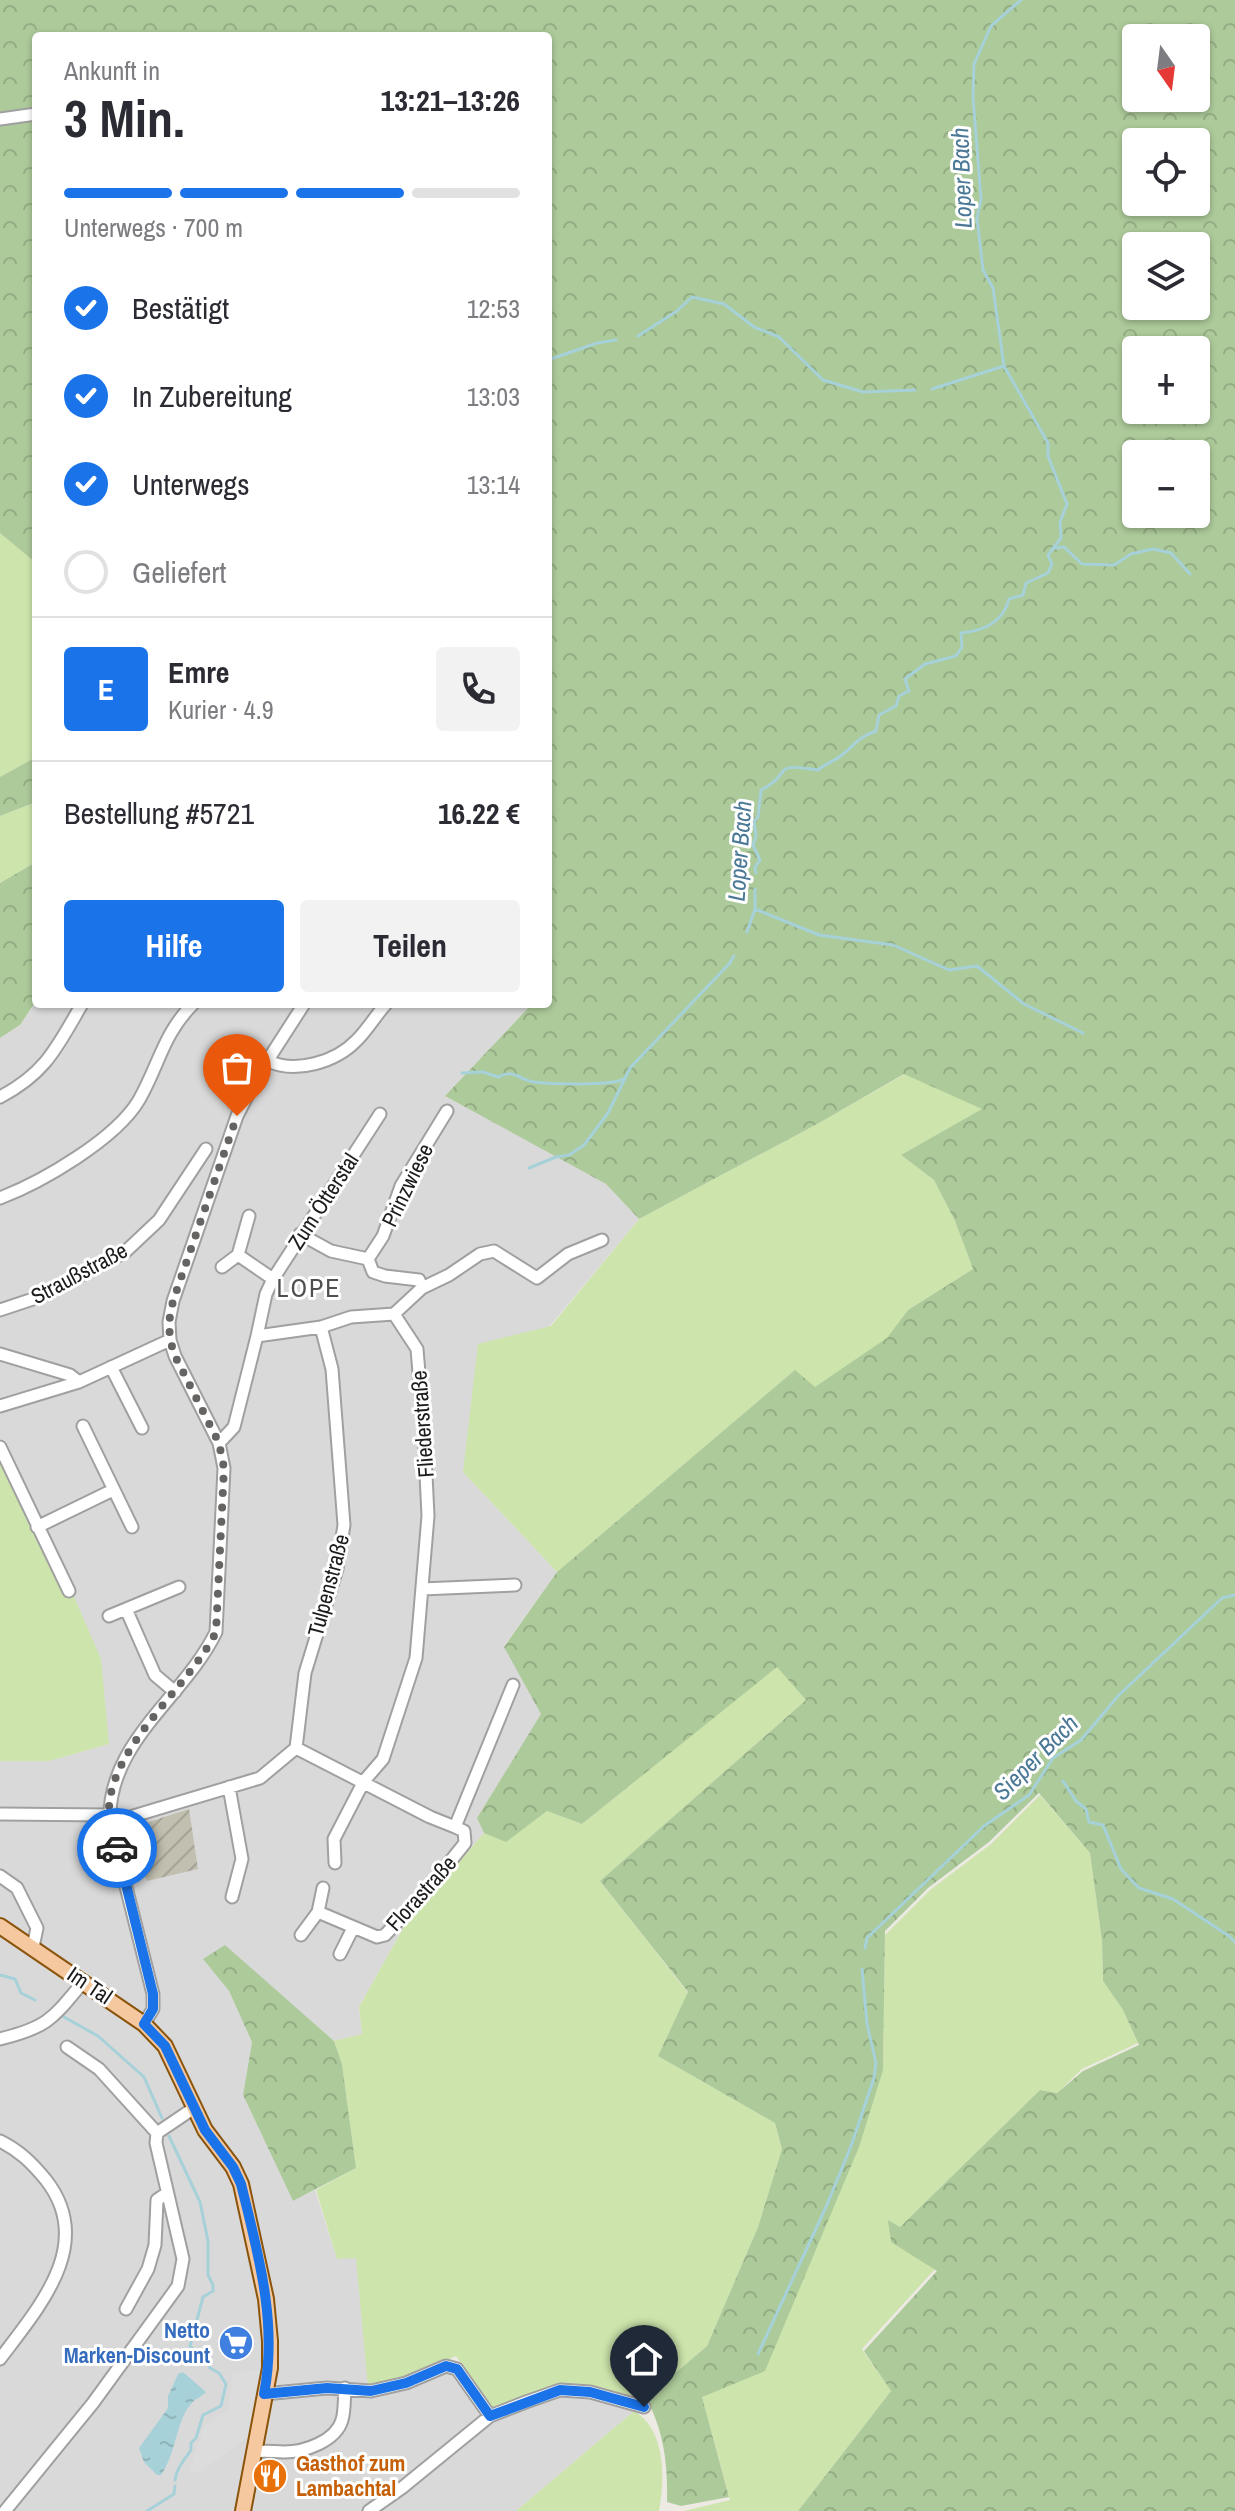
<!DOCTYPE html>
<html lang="de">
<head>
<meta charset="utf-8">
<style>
	body { margin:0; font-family:"Archivo Narrow",sans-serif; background:#f2f2f3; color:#2b2b33; height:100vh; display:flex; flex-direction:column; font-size:30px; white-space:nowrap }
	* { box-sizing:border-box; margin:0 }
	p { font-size:26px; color:#7c7c81 }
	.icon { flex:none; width:44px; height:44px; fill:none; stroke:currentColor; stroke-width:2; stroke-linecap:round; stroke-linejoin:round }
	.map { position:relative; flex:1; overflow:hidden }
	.details { position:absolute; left:32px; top:32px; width:520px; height:976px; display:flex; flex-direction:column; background:#fff; border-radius:8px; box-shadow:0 2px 6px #0004 }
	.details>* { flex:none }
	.needle { width:52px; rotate:166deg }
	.fabs { position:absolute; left:1122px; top:24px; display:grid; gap:16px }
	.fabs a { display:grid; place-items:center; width:88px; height:88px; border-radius:8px; background:#fff; box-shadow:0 2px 6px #0004; font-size:40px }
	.pin { position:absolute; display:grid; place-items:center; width:68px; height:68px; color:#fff; margin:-82px -34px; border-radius:50% 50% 50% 0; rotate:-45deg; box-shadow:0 0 8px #0007 }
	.pin .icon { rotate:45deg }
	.courier { position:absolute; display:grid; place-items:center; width:80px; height:80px; margin:-40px; border:6px solid #1a73e8; border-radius:50%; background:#fff; color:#222; box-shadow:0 2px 10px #0007 }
	.head em { font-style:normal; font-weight:800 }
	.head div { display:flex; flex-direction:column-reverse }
	.head { display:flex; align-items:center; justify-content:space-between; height:136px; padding:0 32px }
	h1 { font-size:52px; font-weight:800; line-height:60px }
	.bar { display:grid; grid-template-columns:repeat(4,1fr); gap:12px 8px; align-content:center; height:96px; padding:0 32px }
	.bar i { height:10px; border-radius:6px; background:#e1e1e2 }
	.bar .active { background:#1a73e8 }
	.bar p { grid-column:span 4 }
	.line { display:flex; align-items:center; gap:20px; padding:0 32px; border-top:2px solid #e1e1e2 }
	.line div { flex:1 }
	.round { display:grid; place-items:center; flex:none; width:84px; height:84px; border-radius:8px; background:#f2f2f3 }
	ol { padding:0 32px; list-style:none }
	li { display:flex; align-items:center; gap:24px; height:88px }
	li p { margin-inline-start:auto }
	li .icon { padding:8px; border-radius:50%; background:#1a73e8; color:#fff; stroke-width:4 }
	li:last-child { color:#7c7c81 }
	li i { width:44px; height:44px; border:4px solid #e1e1e2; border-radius:50% }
	.primary-button { display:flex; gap:16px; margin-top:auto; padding:16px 32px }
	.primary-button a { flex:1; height:92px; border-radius:8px; background:#1a73e8; color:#fff; font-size:32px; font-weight:800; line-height:92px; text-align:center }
	.primary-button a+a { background:#f2f2f3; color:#2b2b33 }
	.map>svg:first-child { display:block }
</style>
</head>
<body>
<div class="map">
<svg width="1235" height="2511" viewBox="0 0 1235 2511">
	<defs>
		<pattern id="construction-furrows" width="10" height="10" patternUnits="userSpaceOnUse" patternTransform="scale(2)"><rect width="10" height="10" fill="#c1bfaf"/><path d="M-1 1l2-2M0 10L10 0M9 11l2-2" fill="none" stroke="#a5a496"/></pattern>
		<pattern id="forest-crowns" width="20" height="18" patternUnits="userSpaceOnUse" patternTransform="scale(2)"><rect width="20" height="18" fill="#adca9a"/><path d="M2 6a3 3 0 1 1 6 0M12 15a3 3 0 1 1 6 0" fill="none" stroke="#94ad84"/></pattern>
		<pattern id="water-ripples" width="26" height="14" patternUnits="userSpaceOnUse" patternTransform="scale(2)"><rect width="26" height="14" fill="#a6d1d8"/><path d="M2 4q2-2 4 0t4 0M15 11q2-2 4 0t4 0" fill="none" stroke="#8eb3b9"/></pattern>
	</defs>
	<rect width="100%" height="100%" fill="#ede9e3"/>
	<!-- residential -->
	<path fill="#dad9da" d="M36 1001V1004H532L445 1096 606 1184 639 1219 550 1326 463 1472 557 1572 504 1646 542 1714 477 1818 484 1833 406 1923 359 2007 362 2034 334 2041 225 1946 204 1960 229 1991 252 2042 243 2095 293 2201 315 2190 337 2259 356 2257 409 2387 451 2371 489 2422 559 2395 588 2397 634 2411 516 2511H0V1761H49L109 1744 38 1525 0 1439V1038L20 1025Z"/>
	<!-- construction -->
	<path fill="url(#construction-furrows)" d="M189 1809 198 1869 147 1881 127 1829Z"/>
	<!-- grass -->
	<path fill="#cde4ac" d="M0 533 36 563V757L0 777Z
		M36 802V862L0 883V816Z
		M905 1074 983 1109 901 1155 934 1180 955 1221 973 1269 908 1310 888 1338 815 1388 794 1371 557 1572 463 1472 478 1344 551 1326 639 1219 819 1123Z
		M0 1458 72 1592 101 1659 109 1744 49 1761H0Z
		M777 1666 806 1700 600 1881 688 1993 658 2056 775 2123 782 2149 758 2227 707 2346 646 2398H620L559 2386 492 2410 456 2356 406 2379 368 2387 356 2258 337 2259 316 2190 356 2168 342 2064 334 2041 362 2034 359 2007 406 1923 484 1833 506 1841 547 1811 582 1824Z
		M1040 1795 1090 1853 1102 1941 1103 1981 1123 2010 1138 2043 1082 2069 1057 2093 1040 2090 900 2227 889 2221 891 2242 935 2269 862 2349 891 2391 798 2511H684L730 2500 702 2397 883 2070 885 1935 930 1890 991 1844Z
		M634 2411C666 2430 665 2478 659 2511H516Z"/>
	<!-- forest -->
	<path fill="url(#forest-crowns)" fill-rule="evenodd" d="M0 0H1235V2511H798L891 2391 864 2351 937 2271 891 2242 888 2220 900 2227 1040 2090 1057 2093 1083 2071 1139 2045 1123 2010 1103 1981 1102 1941 1090 1853 1039 1793 989 1842 928 1888 885 1931 883 2070 859 2147 765 2371 702 2397 729 2497 681 2506 667 2502C668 2464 664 2431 646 2398L707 2346 758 2227 782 2149 775 2123 658 2056 688 1992 600 1881 806 1700 777 1667 582 1824 547 1811 506 1842 484 1833 477 1818 541 1714 504 1647 557 1572 795 1370 815 1387 887 1338 908 1310 973 1269 955 1221 934 1180 901 1155 982 1109 904 1074 819 1123 639 1219 606 1184 445 1096 532 1004H548V36H36V563L0 533ZM1136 38H1196V98H1136ZM1136 142H1196V202H1136ZM1136 246H1196V306H1136ZM1136 350H1196V410H1136ZM1136 454H1196V514H1136Z
		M36 757V802L0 816V777Z
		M36 862V1001L20 1025 0 1038V883Z
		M225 1945 334 2041 342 2064 356 2168 293 2201 243 2095 252 2042 229 1991 203 1959Z"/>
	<!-- parking -->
	<path fill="#dcdcdc" d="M262 2370 247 2438 199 2473 189 2471 204 2426 228 2411 233 2372Z"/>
	<!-- water -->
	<path fill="url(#water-ripples)" d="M183 2372 206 2392C202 2397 194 2399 191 2404 176 2421 176 2454 161 2475H157L144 2462 139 2448 168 2408V2396L178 2374Z"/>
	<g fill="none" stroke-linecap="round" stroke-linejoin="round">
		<!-- stream -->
		<path stroke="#a6d1d8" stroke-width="3" d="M638 336 677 311 692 297 724 304 754 327 779 337 823 380 863 392 915 390
			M548 360 597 343 616 340
			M932 389 1004 366
			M1054 548 1064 547 1082 564 1114 565 1131 554 1153 549 1171 553 1190 574
			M756 873 755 867 760 860 753 845 756 836 754 821 758 817 761 790C795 773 768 762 818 770 826 763 835 761 842 755 856 744 857 738 876 731L879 715 896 706 899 696 909 691 905 679 925 664 956 656 962 647 961 633C983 631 1003 623 1009 599L1023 595 1026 583 1048 573 1052 564 1048 555 1061 538 1060 522 1067 504 1048 456V443L1004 366 993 288 983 270 977 218 981 199 973 97 974 64 991 26 1021 0
			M755 909 819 935 893 945 949 970 977 966 1024 1004 1083 1033
			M747 932 755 909V889
			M462 1073 483 1072 498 1077C513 1068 520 1080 534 1082 548 1084 614 1086 623 1079
			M529 1168 556 1157 569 1155 584 1145 608 1113 630 1068 729 964 734 956
			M1063 1781 1076 1801 1086 1809 1089 1822 1103 1825 1121 1869 1139 1888 1173 1899 1229 1936 1235 1942
			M865 1948 867 1938 984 1826 1029 1795 1053 1758 1081 1740 1118 1696 1222 1598 1235 1595
			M0 1975 15 1979 21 1993 35 2000
			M64 2017 98 2036 144 2077 162 2118
			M169 2136 200 2202 208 2241V2275L213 2285V2291L203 2297 190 2346 197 2353 200 2361 209 2364 210 2368 219 2373 226 2384 221 2406 203 2415 196 2438 191 2443V2450C185 2459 176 2469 175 2480
			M758 2354 826 2207 851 2146 874 2078 876 2063 867 2024 862 1969
			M147 2511 174 2494 175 2486"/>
		<!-- minor casing -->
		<g stroke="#a0a0a0" stroke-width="15">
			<path id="minor" d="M0 119 36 114
				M268 1061C296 1074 336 1062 357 1040 368 1029 376 1015 386 1004
				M0 1097C46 1073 57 1047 82 1004
				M0 1198C42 1182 116 1139 139 1100 159 1065 163 1034 193 1004
				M300 1234 331 1251 368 1259 373 1272 385 1276 419 1280 422 1288
				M238 1255 249 1216
				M368 1259 383 1236 401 1186 447 1111
				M222 1267 238 1255 273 1279
				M0 1310 39 1297 125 1252 159 1220 206 1149
				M394 1314 422 1288 449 1275 480 1254 494 1251 537 1278 568 1254 602 1240
				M257 1336 266 1294 273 1279 380 1114
				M0 1354 70 1375 79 1382 170 1340
				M111 1367 142 1428
				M0 1406 79 1382
				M83 1426 132 1527
				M219 1443 234 1427 257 1336 321 1327 351 1317 394 1314 417 1349 424 1433 428 1516 416 1658 383 1759 364 1781 334 1839 335 1863
				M0 1447 69 1591
				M37 1527 113 1490
				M422 1589 515 1585
				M126 1609 179 1587
				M109 1616 126 1609 155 1675 175 1692
				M296 1748 305 1673 337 1569 344 1525 332 1369 321 1327
				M296 1748 430 1817 455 1827 513 1685
				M229 1787 242 1859 232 1897
				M0 1814 109 1815
				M110 1823 260 1778 296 1748
				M0 1876 17 1888 37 1928 33 1947
				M318 1912 323 1888
				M301 1935 318 1912 377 1937 385 1935 429 1888 465 1843 464 1831 455 1827
				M340 1954 353 1928
				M144 2024 153 2009V1994L110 1823C106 1743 184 1698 216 1632L224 1468 219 1443 175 1356 170 1340 169 1322 173 1301 237 1116 257 1077 304 1004
				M0 2039C49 2027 53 2018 84 1981
				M67 2047 99 2069 157 2133 194 2108
				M0 2141C20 2151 32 2163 46 2180 96 2244 39 2307 0 2359
				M126 2309 148 2269 155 2245 157 2200 167 2193
				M264 2394 327 2388 371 2391 406 2383 446 2366 457 2369 490 2416
				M253 2452C265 2450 273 2452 284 2452 305 2452 336 2441 342 2420 345 2410 344 2398 345 2388
				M5 2511 93 2403 178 2286 183 2259 156 2143 157 2133
				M369 2511 403 2487 490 2416 526 2402 560 2390 590 2392 644 2407"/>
		</g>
		<!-- major casing -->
		<g stroke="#8a540a" stroke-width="18">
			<path id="major" d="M0 1926 144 2024 165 2046 205 2130 233 2167 241 2184 266 2299 270 2341V2368L243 2511"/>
		</g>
		<!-- minor -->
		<use href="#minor" stroke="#fff" stroke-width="11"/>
		<!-- major -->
		<use href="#major" stroke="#f5c8a0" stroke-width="14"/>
	</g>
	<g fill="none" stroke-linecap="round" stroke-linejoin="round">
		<!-- done -->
		<path stroke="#656462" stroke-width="8" stroke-dasharray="0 14.4" d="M117 1848C115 1840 111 1832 110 1824 98 1755 188 1690 216 1632L224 1468 219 1443 175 1356 170 1340 169 1322 173 1301 237 1116"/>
		<!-- route -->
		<path stroke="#1a73e8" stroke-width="10" d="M117 1848 153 1994V2009L144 2024 165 2046 205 2130 233 2167 241 2184C258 2253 278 2323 264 2394L327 2388 371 2391 406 2383 446 2366 457 2369 490 2416 560 2390 590 2392 644 2407"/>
	</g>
	<!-- icons -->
	<defs>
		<g id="supermarket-disc" transform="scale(1.8)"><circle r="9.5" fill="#3f7fe0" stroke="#fff"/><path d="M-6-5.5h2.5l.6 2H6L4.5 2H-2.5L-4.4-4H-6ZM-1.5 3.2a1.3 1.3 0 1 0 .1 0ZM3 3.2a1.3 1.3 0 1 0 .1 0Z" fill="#fff"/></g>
		<g id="restaurant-disc" transform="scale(1.8)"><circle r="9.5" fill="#e8710a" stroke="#fff"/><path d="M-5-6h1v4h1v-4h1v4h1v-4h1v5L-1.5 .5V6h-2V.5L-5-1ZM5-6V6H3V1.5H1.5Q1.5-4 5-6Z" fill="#fff"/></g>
	</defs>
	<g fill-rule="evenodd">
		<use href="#supermarket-disc" x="236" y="2343"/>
		<use href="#restaurant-disc" x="270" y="2476"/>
	</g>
	<g text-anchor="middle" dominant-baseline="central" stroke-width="6" stroke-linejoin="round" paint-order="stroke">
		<!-- street labels -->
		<g font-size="22" fill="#1c1c1c" stroke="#fff">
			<text transform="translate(407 1185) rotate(-64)">Prinzwiese</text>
			<text transform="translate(323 1201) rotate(-57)">Zum Ötterstal</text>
			<text transform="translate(79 1273) rotate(-28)">Straußstraße</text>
			<text transform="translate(422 1424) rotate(-94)">Fliederstraße</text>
			<text transform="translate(328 1585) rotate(-75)">Tulpenstraße</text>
			<text transform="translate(421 1893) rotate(-48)">Florastraße</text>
			<text transform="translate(90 1985) rotate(34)">Im Tal</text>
		</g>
		<!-- shop labels -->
		<g font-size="22" font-weight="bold" fill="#366cbe" stroke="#fff" text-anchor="end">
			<text x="210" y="2330">Netto<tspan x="210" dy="25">Marken-Discount</tspan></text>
		</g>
		<!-- food labels -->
		<g font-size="22" font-weight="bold" fill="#c56008" stroke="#fff" text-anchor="start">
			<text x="296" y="2463">Gasthof zum<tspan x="296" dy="25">Lambachtal</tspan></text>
		</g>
		<!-- water labels -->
		<g font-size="24" font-style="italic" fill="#4a7896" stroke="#fff">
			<text transform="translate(961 178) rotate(-92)">Loper Bach</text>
			<text transform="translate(739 851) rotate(-86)">Loper Bach</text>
			<text transform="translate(1035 1757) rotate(-45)">Sieper Bach</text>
		</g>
		<!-- quarter labels -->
		<g font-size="26" letter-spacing="2" fill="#4f4f4f" stroke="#fff">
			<text x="309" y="1287">LOPE</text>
		</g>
	</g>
</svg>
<div class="fabs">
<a><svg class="needle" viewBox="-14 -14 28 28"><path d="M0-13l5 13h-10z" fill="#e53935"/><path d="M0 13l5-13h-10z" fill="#7c7c81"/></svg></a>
<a><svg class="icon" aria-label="locate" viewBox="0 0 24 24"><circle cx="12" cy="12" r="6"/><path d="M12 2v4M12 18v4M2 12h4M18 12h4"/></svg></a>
<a><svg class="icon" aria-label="layers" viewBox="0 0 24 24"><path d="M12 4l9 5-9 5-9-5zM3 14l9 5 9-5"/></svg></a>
<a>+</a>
<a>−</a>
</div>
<div class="pin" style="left:237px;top:1116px;background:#ea580c"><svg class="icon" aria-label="bag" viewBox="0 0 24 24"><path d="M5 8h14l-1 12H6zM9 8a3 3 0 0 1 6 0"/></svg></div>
<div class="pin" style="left:644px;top:2407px;background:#1f2937"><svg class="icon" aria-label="home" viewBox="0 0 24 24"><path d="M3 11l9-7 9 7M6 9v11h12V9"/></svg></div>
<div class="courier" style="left:117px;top:1848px"><svg class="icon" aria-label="car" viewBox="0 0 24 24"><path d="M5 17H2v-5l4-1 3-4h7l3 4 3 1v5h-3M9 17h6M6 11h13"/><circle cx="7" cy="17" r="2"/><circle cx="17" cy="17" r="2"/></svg></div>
<section class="details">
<div class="head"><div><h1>3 Min.</h1><p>Ankunft in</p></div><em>13:21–13:26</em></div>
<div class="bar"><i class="active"></i><i class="active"></i><i class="active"></i><i></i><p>Unterwegs · 700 m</p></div>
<ol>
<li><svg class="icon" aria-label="check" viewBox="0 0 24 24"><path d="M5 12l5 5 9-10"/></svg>Bestätigt<p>12:53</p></li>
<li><svg class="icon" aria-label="check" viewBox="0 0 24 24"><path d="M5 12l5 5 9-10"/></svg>In Zubereitung<p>13:03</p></li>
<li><svg class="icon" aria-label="check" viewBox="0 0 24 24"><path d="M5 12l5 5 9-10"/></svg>Unterwegs<p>13:14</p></li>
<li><i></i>Geliefert</li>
</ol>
<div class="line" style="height:144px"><b class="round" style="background:#1a73e8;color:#fff">E</b><div><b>Emre</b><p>Kurier · 4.9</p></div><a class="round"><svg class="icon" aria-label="phone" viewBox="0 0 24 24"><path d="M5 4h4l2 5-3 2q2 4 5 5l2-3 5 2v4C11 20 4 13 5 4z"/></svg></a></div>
<div class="line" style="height:104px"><div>Bestellung #5721</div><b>16.22 €</b></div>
<div class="primary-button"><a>Hilfe</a><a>Teilen</a></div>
</section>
</div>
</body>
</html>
